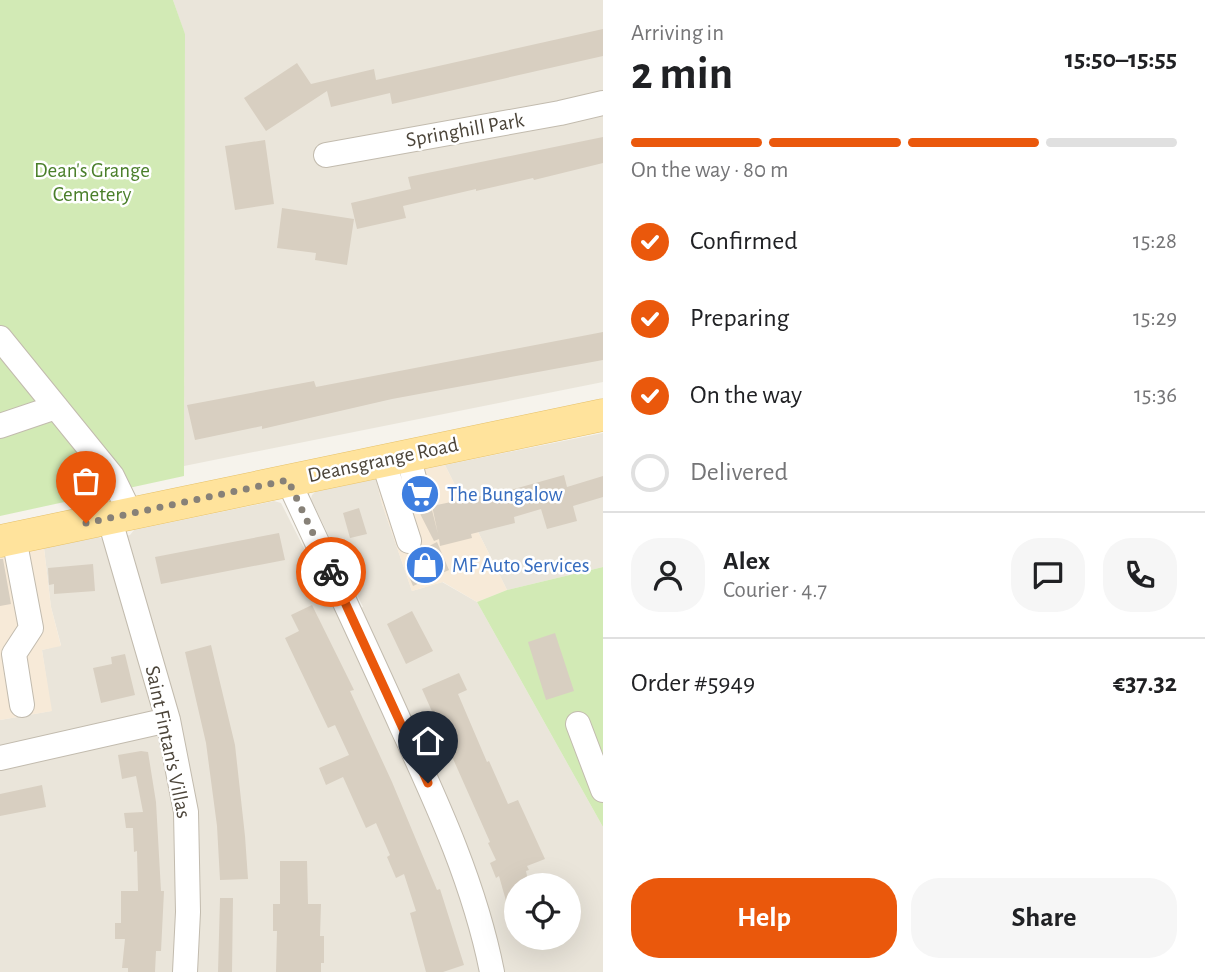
<!DOCTYPE html>
<html lang="en">
<head>
<meta charset="utf-8">
<style>
	body { margin:0; font-family:"Alegreya Sans",sans-serif; background:#f6f6f6; color:#202124; height:100vh; display:flex; flex-direction:column; font-size:26px; white-space:nowrap }
	* { box-sizing:border-box; margin:0 }
	p { font-size:23px; color:#757577 }
	.icon { flex:none; width:38px; height:38px; fill:none; stroke:currentColor; stroke-width:2; stroke-linecap:round; stroke-linejoin:round }
	.map { position:relative; flex:1; overflow:hidden }
	.details { display:flex; flex-direction:column; background:#fff; width:602px }
	.details>* { flex:none }
	.fabs { position:absolute; left:504px; top:873px; display:grid; gap:14px }
	.fabs a { display:grid; place-items:center; width:77px; height:77px; border-radius:50%; background:#fff; box-shadow:0 7px 28px #0002; font-size:35px }
	.pin { position:absolute; display:grid; place-items:center; width:60px; height:60px; color:#fff; margin:-72px -30px; border-radius:50% 50% 50% 0; rotate:-45deg; box-shadow:0 0 7px #0007 }
	.pin .icon { rotate:45deg }
	.courier { position:absolute; display:grid; place-items:center; width:70px; height:70px; margin:-35px; border:5px solid #ea580c; border-radius:50%; background:#fff; color:#222; box-shadow:0 2px 9px #0007 }
	.head em { font-style:normal; font-weight:700 }
	.head div { display:flex; flex-direction:column-reverse }
	.head { display:flex; align-items:center; justify-content:space-between; height:119px; padding:0 28px }
	h1 { font-size:46px; font-weight:700; line-height:52px }
	.bar { display:grid; grid-template-columns:repeat(4,1fr); gap:10px 7px; align-content:center; height:84px; padding:0 28px }
	.bar i { height:9px; border-radius:5px; background:#e0e0e0 }
	.bar .on { background:#ea580c }
	.bar p { grid-column:span 4 }
	.line { display:flex; align-items:center; gap:18px; padding:0 28px; border-top:2px solid #e0e0e0 }
	.line div { flex:1 }
	.round { display:grid; place-items:center; flex:none; width:74px; height:74px; border-radius:28px; background:#f6f6f6 }
	ol { padding:0 28px; list-style:none }
	li { display:flex; align-items:center; gap:21px; height:77px }
	li p { margin-inline-start:auto }
	li .icon { padding:7px; border-radius:50%; background:#ea580c; color:#fff; stroke-width:4 }
	li:last-child { color:#757577 }
	li i { width:38px; height:38px; border:4px solid #e0e0e0; border-radius:50% }
	.button { display:flex; gap:14px; margin-top:auto; padding:14px 28px }
	.button a { flex:1; height:80px; border-radius:28px; background:#ea580c; color:#fff; font-size:28px; font-weight:700; line-height:80px; text-align:center }
	.button a+a { background:#f6f6f6; color:#202124 }
	main { display:flex; flex:1; min-height:0 }
	.map>svg:first-child { display:block }
</style>
</head>
<body>
<main>
<div class="map">
<svg width="603" height="972" viewBox="0 0 603 972">
	<rect width="100%" height="100%" fill="#f6f3ec"/>
	<!-- residential -->
	<path fill="#eae5da" fill-rule="evenodd" d="M173 0H603V382L184 466 185 35Z
		M603 433V567L507 590 445 465Z
		M376 479 382 504 412 591 442 582 477 602 603 827V972H0V720L51 711 42 650 61 645 51 607 44 548 99 537 104 540 130 535 134 530 274 501 281 503 338 615 363 607 311 499 312 495 315 492ZM516 886H569V938H516Z"/>
	<!-- commercial -->
	<path fill="#f7ead8" d="M445 465 507 590 477 602 443 582 412 591 382 504 376 479Z
		M44 548 51 607 61 646 42 650 52 711 0 720V558Z"/>
	<!-- green -->
	<path fill="#d2eab5" d="M0 0H173L185 34 184 476 0 516Z
		M603 567V827L477 602 507 590Z"/>
	<!-- building -->
	<path fill="#d8cfc1" d="M603 29V56L392 104 390 93 331 107 327 91 266 131 244 98 297 63 311 84 374 69 376 80Z
		M603 137V163L534 180 533 178 476 191V189L403 206 406 218 357 229 351 203 411 189 408 177Z
		M265 140 274 204 235 210 225 146Z
		M282 208 354 219 347 265 315 260 316 253 277 248Z
		M603 332V360L392 399 262 429V426L195 440 187 405 314 381 316 387Z
		M564 475 567 487 603 476V497L573 506 577 521 547 529 541 509 514 517 515 523 471 534 472 538 440 546 439 539 434 541 413 500H420L428 494 438 534 432 506 514 489Z
		M359 508 367 534 350 538 343 513Z
		M279 533 285 560 161 584 155 557Z
		M437 542 449 570 413 586 405 567 424 559 421 550Z
		M0 559H3L11 604 0 606Z
		M93 564 95 591 54 594V584L49 585 48 568Z
		M312 605 354 690 350 691 392 782 437 890 440 889 464 965 443 972H426L410 913 416 911 404 874 396 878 387 857 390 855 376 823 366 828 343 777 326 785 319 768 349 755 335 725 328 728 285 638 299 631 291 615Z
		M412 611 433 651 406 664 387 624Z
		M555 633 574 691 546 700 528 642Z
		M211 645 235 745 245 836 248 879 220 880 217 826 206 743 185 652Z
		M125 654 135 695 101 703 93 668 112 664 111 657Z
		M459 673 467 690 458 694 487 762 489 761 508 804 518 800 545 859 527 866 529 870 526 871 529 886H516V921L512 922 499 876 496 878 490 863 496 860 488 843 490 842 422 689Z
		M141 751 148 752 156 802 161 891H164L161 951H156L155 972H128V968H122L125 939H115V923H121V891H138L137 851 134 852 133 828H126L124 813 143 812 136 776 122 779 118 755Z
		M42 785 46 807 0 816V794Z
		M280 861H307L308 904H321L320 936H324V963H321V972H276L277 931H273V904H280Z
		M220 898H233L232 972H218Z"/>
	<g fill="none" stroke-linecap="round" stroke-linejoin="round">
		<!-- minor casing -->
		<g stroke="#c2bbae" stroke-width="26">
			<path id="minor" d="M326 155 560 113 603 103
				M0 338 112 476 130 513
				M0 426 56 407
				M408 455 416 486
				M383 460 409 541
				M288 480C326 562 365 644 402 727 439 807 475 886 492 972
				M109 517 168 720 186 812 188 912 185 972
				M14 538 31 628 14 654 22 705
				M578 724 603 790
				M0 758 168 720"/>
		</g>
		<!-- major casing -->
		<g stroke="#e6c16a" stroke-width="33">
			<path id="major" d="M0 541 603 415"/>
		</g>
		<!-- minor -->
		<use href="#minor" stroke="#fff" stroke-width="24"/>
		<!-- major -->
		<use href="#major" stroke="#ffe39c" stroke-width="32"/>
	</g>
	<g fill="none" stroke-linecap="round" stroke-linejoin="round">
		<!-- done -->
		<path stroke="#878178" stroke-width="7" stroke-dasharray="0 12.6" d="M86 523 288 480 331 572"/>
		<!-- route -->
		<path stroke="#ea580c" stroke-width="9" d="M331 572 428 783"/>
	</g>
	<!-- icons -->
	<defs>
		<g id="supermarket-disc" transform="scale(2.0125)"><circle r="9.5" fill="#3f7fe0" stroke="#fff"/><path d="M-6-5.5h2.5l.6 2H6L4.5 2H-2.5L-4.4-4H-6ZM-1.5 3.2a1.3 1.3 0 1 0 .1 0ZM3 3.2a1.3 1.3 0 1 0 .1 0Z" fill="#fff"/></g>
		<g id="shop-disc" transform="scale(2.0125)"><circle r="9.5" fill="#3f7fe0" stroke="#fff"/><path d="M-5-2.5h2.3a2.7 3.5 0 0 1 5.4 0H5L5.5 6h-11ZM-1.5-2.5h3a1.5 2.3 0 0 0-3 0Z" fill="#fff"/></g>
	</defs>
	<g fill-rule="evenodd">
		<use href="#supermarket-disc" x="420" y="494"/>
		<use href="#shop-disc" x="425" y="565"/>
	</g>
	<g text-anchor="middle" dominant-baseline="central" stroke-width="5" stroke-linejoin="round" paint-order="stroke">
		<!-- street labels -->
		<g font-size="21" fill="#4b4439" stroke="#fff">
			<text transform="translate(465 130) rotate(-10)">Springhill Park</text>
			<text transform="translate(383 460) rotate(-12)">Deansgrange Road</text>
			<text transform="translate(168 742) rotate(78)">Saint Fintan's Villas</text>
		</g>
		<!-- park labels -->
		<g font-size="21" fill="#4a7f2a" stroke="#fff">
			<text x="92" y="170">Dean's Grange<tspan x="92" dy="24">Cemetery</tspan></text>
		</g>
		<!-- shop labels -->
		<g font-size="21" fill="#366cbe" stroke="#fff" text-anchor="start">
			<text x="447" y="494">The Bungalow</text>
			<text x="452" y="565">MF Auto Services</text>
		</g>
	</g>
</svg>
<div class="fabs">
<a><svg class="icon" aria-label="locate" viewBox="0 0 24 24"><circle cx="12" cy="12" r="6"/><path d="M12 2v4M12 18v4M2 12h4M18 12h4"/></svg></a>
</div>
<div class="pin" style="left:86px;top:523px;background:#ea580c"><svg class="icon" aria-label="bag" viewBox="0 0 24 24"><path d="M5 8h14l-1 12H6zM9 8a3 3 0 0 1 6 0"/></svg></div>
<div class="pin" style="left:428px;top:783px;background:#1f2937"><svg class="icon" aria-label="home" viewBox="0 0 24 24"><path d="M3 11l9-7 9 7M6 9v11h12V9"/></svg></div>
<div class="courier" style="left:331px;top:572px"><svg class="icon" aria-label="bike" viewBox="0 0 24 24"><circle cx="6" cy="16" r="4"/><circle cx="18" cy="16" r="4"/><path d="M6 16l4-8h5l3 8M10 8l3 8H6M13 5h3"/></svg></div>
</div>
<section class="details">
<div class="head"><div><h1>2 min</h1><p>Arriving in</p></div><em>15:50–15:55</em></div>
<div class="bar"><i class="on"></i><i class="on"></i><i class="on"></i><i></i><p>On the way · 80 m</p></div>
<ol>
<li><svg class="icon" aria-label="check" viewBox="0 0 24 24"><path d="M5 12l5 5 9-10"/></svg>Confirmed<p>15:28</p></li>
<li><svg class="icon" aria-label="check" viewBox="0 0 24 24"><path d="M5 12l5 5 9-10"/></svg>Preparing<p>15:29</p></li>
<li><svg class="icon" aria-label="check" viewBox="0 0 24 24"><path d="M5 12l5 5 9-10"/></svg>On the way<p>15:36</p></li>
<li><i></i>Delivered</li>
</ol>
<div class="line" style="height:126px"><a class="round"><svg class="icon" aria-label="person" viewBox="0 0 24 24"><circle cx="12" cy="8" r="4"/><path d="M4 21q1-7 8-7t8 7"/></svg></a><div><b>Alex</b><p>Courier · 4.7</p></div><a class="round"><svg class="icon" aria-label="chat" viewBox="0 0 24 24"><path d="M4 5h16v11H9l-5 4z"/></svg></a><a class="round"><svg class="icon" aria-label="phone" viewBox="0 0 24 24"><path d="M5 4h4l2 5-3 2q2 4 5 5l2-3 5 2v4C11 20 4 13 5 4z"/></svg></a></div>
<div class="line" style="height:91px"><div>Order #5949</div><b>€37.32</b></div>
<div class="button"><a>Help</a><a>Share</a></div>
</section>
</main>
</body>
</html>
